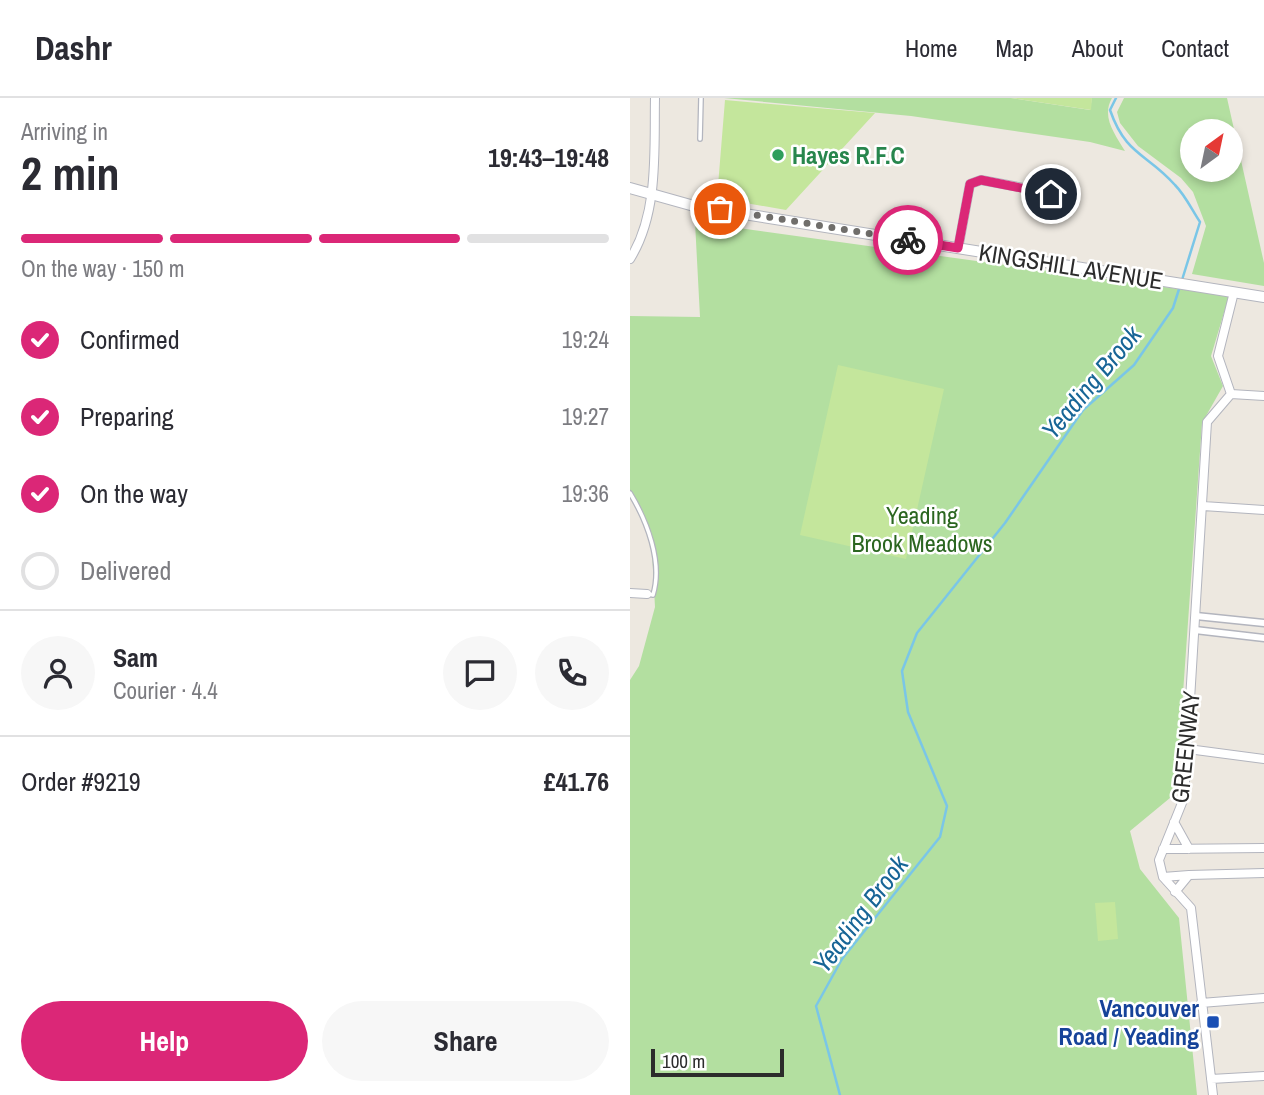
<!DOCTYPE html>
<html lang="en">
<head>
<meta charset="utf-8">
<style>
	body { margin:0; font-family:"Archivo Narrow",sans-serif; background:#f7f7f7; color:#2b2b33; height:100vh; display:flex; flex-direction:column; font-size:26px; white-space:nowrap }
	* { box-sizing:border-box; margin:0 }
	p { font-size:23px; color:#7c7c81 }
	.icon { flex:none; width:38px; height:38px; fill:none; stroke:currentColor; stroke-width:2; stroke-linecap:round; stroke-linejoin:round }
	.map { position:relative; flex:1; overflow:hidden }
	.details { display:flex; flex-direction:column; background:#fff; width:630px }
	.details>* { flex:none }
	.needle { width:46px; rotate:33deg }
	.tools { position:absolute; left:550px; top:21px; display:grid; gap:14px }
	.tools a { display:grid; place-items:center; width:63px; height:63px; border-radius:50%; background:#fff; box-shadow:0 4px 10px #0003; font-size:35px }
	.scale { position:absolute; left:21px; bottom:18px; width:133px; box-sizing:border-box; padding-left:7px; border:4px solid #2c2c2c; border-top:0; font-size:19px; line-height:24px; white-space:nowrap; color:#2c2c2c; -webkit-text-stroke:5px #fff; paint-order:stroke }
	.pin { position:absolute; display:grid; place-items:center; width:60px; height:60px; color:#fff; margin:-30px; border:4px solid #fff; border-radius:50%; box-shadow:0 2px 7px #0007 }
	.courier { position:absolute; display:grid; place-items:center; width:70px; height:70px; margin:-35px; border:5px solid #db2777; border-radius:50%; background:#fff; color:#222; box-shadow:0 2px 9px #0007 }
	.summary em { font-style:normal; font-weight:800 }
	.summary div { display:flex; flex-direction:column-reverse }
	.summary { display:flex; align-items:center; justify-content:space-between; height:119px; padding:0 21px }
	h1 { font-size:46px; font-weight:800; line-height:52px }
	.bar { display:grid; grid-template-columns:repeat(4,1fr); gap:10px 7px; align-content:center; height:84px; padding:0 21px }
	.bar i { height:9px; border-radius:5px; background:#e1e1e2 }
	.bar .on { background:#db2777 }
	.bar p { grid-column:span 4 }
	.line { display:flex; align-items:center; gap:18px; padding:0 21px; border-top:2px solid #e1e1e2 }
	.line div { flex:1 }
	.round { display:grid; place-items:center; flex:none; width:74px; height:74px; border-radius:37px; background:#f7f7f7 }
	ol { padding:0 21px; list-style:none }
	li { display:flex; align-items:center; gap:21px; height:77px }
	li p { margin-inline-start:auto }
	li .icon { padding:7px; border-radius:50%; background:#db2777; color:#fff; stroke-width:4 }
	li:last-child { color:#7c7c81 }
	li i { width:38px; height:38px; border:4px solid #e1e1e2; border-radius:50% }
	.cta { display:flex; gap:14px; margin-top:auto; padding:14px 21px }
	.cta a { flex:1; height:80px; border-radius:42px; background:#db2777; color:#fff; font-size:28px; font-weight:800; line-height:80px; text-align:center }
	.cta a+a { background:#f7f7f7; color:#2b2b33 }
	header { display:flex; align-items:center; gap:42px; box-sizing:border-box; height:98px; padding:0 35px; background:#fff; border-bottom:2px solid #e1e1e2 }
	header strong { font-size:33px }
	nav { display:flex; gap:38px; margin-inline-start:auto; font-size:24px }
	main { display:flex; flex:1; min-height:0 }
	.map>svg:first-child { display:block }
</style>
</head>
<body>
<header>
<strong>Dashr</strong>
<nav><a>Home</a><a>Map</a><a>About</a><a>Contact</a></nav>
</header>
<main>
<section class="details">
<div class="summary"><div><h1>2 min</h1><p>Arriving in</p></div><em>19:43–19:48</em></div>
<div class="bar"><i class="on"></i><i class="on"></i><i class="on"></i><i></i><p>On the way · 150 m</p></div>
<ol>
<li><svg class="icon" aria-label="check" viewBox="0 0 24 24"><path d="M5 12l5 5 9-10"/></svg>Confirmed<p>19:24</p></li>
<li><svg class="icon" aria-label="check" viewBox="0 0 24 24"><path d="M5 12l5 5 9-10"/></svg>Preparing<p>19:27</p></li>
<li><svg class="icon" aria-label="check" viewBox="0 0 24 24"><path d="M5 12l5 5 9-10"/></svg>On the way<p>19:36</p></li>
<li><i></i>Delivered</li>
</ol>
<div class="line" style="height:126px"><a class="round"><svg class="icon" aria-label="person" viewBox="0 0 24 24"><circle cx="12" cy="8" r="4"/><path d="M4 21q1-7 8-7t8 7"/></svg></a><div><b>Sam</b><p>Courier · 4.4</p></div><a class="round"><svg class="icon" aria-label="chat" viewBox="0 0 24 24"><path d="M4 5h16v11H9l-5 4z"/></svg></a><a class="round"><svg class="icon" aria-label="phone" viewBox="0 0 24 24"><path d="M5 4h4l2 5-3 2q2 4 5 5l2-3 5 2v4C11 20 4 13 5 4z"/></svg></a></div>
<div class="line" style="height:91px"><div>Order #9219</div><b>£41.76</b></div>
<div class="cta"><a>Help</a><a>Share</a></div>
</section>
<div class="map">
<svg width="634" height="997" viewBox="0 0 634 997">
	<rect width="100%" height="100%" fill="#ede8e0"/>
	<!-- green -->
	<path fill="#b3dfa0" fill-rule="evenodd" d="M94 0H381L460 12 462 0H482C471 19 485 36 495 53L460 44 281 18Z
		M494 0H597L634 165V188L562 176 576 128 563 94 551 80 508 48 490 25 487 14ZM562 33H600V72H562Z
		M65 124 599 198 581 258 593 288 572 325 546 695 500 733 510 771 549 820 567 997H0V582L9 568 25 509 21 436 0 396V218L70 219Z"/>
	<!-- pitch -->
	<path fill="#c4e69c" d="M381 0H462L461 12Z
		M95 2 245 15 156 112 87 100Z
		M208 267 314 291 276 461 170 437Z
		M485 804 488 841 468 843 465 805Z"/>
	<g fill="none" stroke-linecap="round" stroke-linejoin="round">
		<!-- stream -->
		<path stroke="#7ac6e7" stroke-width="2.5" d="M486 0 480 12C496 58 517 55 545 87 555 97 562 112 570 124L552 182
			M210 997 186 908 212 861 310 739 317 708 278 614 272 573 287 535 375 425 453 312 504 267 543 210 550 188"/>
		<!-- service casing -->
		<g stroke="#b3b5be" stroke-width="6">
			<path id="service" d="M70 41 71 0
				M0 395C17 423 33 464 23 497L19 496"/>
		</g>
		<!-- pedestrian casing -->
		<g stroke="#b3b5be" stroke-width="9">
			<path id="pedestrian" d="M566 518 634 525
				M565 532 634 540"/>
		</g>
		<!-- minor casing -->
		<g stroke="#b3b5be" stroke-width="10">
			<path id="minor" d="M328 151 340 86 351 82 421 95
				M0 161C29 115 24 52 25 0
				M601 296 588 258 604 194
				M601 296 634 298
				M573 408 634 412
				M0 495 17 496
				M558 651 634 661
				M544 724 559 751
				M533 751 634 750
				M533 779 559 777
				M545 794 559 777 634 775
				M571 905 634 900
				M581 981 634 978
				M583 997 561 810 533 779 529 762 554 700 577 324 601 296"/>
		</g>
		<!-- tertiary casing -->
		<g stroke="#b3b5be" stroke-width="12">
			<path id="tertiary" d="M0 90 64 108 634 199"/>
		</g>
		<!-- service -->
		<use href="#service" stroke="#fff" stroke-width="3.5"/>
		<!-- pedestrian -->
		<use href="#pedestrian" stroke="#fff" stroke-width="6"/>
		<!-- minor -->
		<use href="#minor" stroke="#fff" stroke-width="8"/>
		<!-- tertiary -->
		<use href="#tertiary" stroke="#fff" stroke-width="10"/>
	</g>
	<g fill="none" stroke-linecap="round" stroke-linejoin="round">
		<!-- done -->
		<path stroke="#706e6b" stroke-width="7" stroke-dasharray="0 12.6" d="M90 111 278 142"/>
		<!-- route -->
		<path stroke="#db2777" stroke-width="9" d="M278 142 328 150 340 86 351 82 421 96"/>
	</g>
	<!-- markers -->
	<circle fill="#2e9e5b" stroke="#fff" stroke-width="2.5" cx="148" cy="57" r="7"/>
	<rect fill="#1a4fb4" stroke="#fff" stroke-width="2.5" x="576" y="917" width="14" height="14" rx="3.5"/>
	<g text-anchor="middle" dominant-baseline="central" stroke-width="5" stroke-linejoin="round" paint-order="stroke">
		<!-- leisure labels -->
		<g font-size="24" font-weight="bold" fill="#27864d" stroke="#fff" text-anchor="start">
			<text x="162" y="57">Hayes R.F.C</text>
		</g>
		<!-- street labels -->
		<g font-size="24" fill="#2c2c2c" stroke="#fff">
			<text transform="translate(441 168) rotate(9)">KINGSHILL AVENUE</text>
			<text transform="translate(555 649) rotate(-84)">GREENWAY</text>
		</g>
		<!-- park labels -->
		<g font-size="24" fill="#2b6620" stroke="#fff">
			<text x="292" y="417">Yeading<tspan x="292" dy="28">Brook Meadows</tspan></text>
		</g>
		<!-- transit labels -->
		<g font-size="24" font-weight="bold" fill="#164399" stroke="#fff" text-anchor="end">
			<text x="569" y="910">Vancouver<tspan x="569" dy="28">Road / Yeading</tspan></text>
		</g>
		<!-- water labels -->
		<g font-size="26" font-style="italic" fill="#176596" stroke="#fff">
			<text transform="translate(461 284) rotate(-50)">Yeading Brook</text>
			<text transform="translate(230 816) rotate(-53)">Yeading Brook</text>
		</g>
	</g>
</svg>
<div class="tools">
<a><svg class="needle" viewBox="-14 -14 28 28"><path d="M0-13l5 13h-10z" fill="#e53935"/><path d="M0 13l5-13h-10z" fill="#7c7c81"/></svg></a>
</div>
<div class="scale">100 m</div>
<div class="pin" style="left:90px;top:111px;background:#ea580c"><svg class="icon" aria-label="bag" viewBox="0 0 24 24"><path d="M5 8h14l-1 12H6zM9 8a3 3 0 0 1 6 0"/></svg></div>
<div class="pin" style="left:421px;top:96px;background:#1f2937"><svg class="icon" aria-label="home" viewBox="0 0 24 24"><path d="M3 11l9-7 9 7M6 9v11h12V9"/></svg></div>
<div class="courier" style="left:278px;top:142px"><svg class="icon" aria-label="bike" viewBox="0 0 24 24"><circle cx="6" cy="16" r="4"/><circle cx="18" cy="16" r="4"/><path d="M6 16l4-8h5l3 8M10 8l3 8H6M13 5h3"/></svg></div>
</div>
</main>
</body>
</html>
